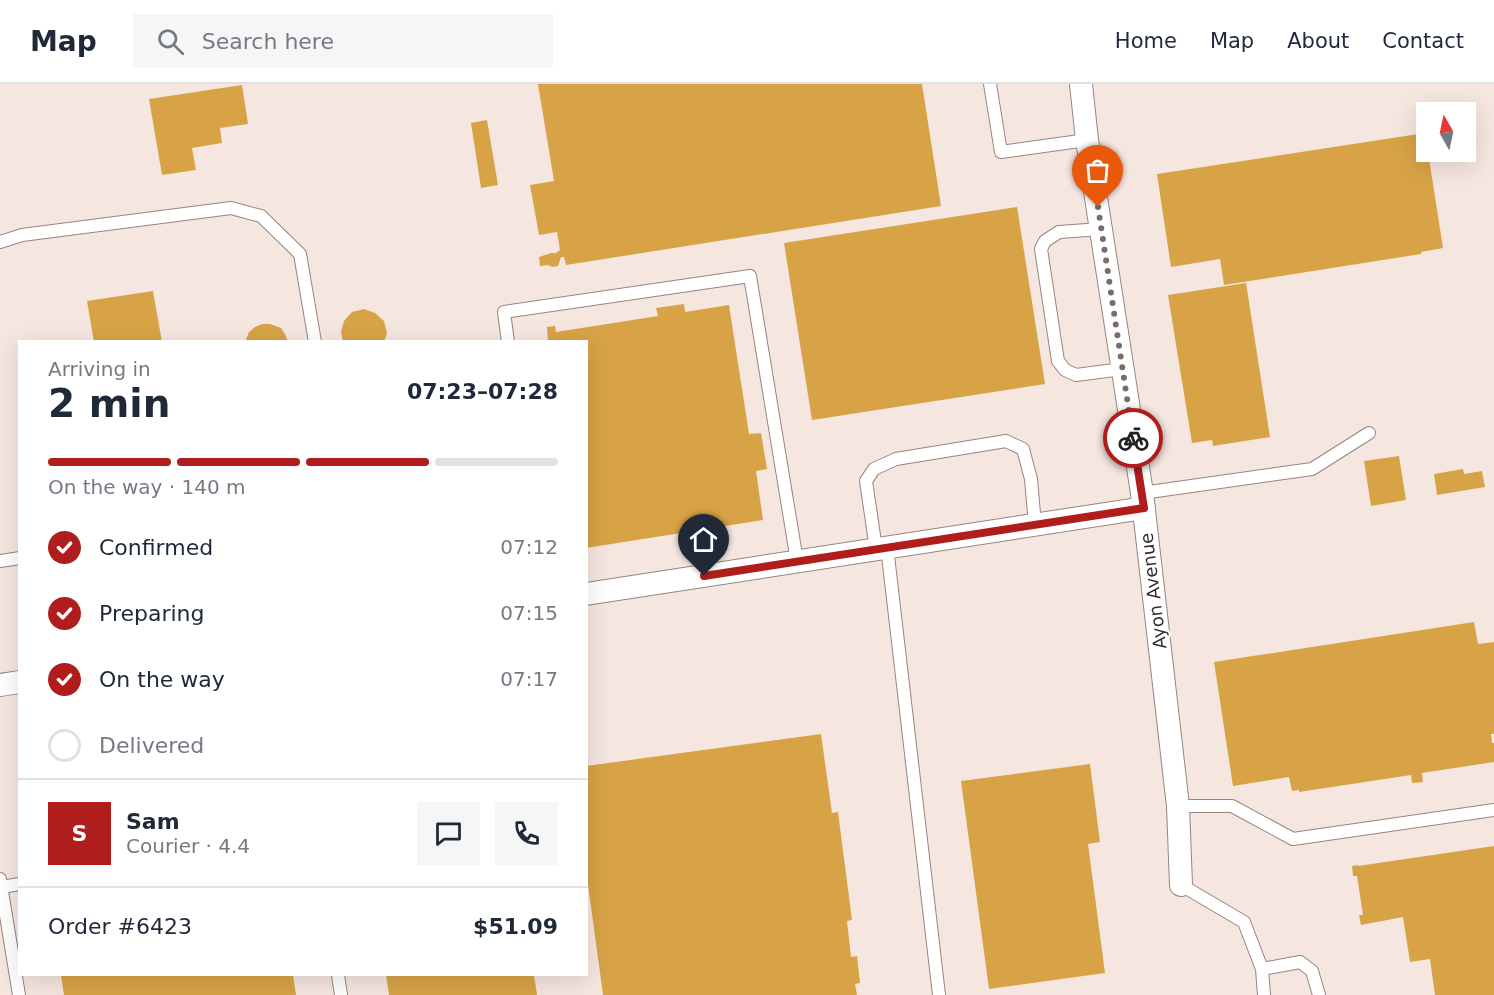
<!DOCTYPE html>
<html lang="en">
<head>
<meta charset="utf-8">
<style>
	body { margin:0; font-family:"DejaVu Sans",sans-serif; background:#f6f6f7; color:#1f2937; height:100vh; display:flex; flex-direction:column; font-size:22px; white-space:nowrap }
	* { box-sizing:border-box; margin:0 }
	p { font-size:20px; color:#747a83 }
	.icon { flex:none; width:33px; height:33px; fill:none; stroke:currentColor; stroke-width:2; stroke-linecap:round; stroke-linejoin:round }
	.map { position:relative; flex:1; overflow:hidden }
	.drawer { position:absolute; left:18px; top:256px; width:570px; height:636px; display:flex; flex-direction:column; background:#fff; border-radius:0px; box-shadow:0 6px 24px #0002 }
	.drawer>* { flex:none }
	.needle { width:39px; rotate:351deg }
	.controls { position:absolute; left:1416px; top:18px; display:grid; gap:12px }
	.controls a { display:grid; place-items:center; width:60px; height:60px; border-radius:0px; background:#fff; box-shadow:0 6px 24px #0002; font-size:30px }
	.pin { position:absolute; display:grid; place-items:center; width:51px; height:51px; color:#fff; margin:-62px -26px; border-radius:50% 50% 50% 0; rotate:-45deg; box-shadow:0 0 6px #0007 }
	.pin .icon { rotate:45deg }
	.courier { position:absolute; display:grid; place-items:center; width:60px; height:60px; margin:-30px; border:4px solid #af1e1d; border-radius:50%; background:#fff; color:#222; box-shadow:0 2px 8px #0007 }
	.overview em { font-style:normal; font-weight:800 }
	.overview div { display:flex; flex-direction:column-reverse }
	.overview { display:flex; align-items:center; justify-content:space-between; height:102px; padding:0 30px }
	h1 { font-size:39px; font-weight:800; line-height:45px }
	.bar { display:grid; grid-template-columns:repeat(4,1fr); gap:9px 6px; align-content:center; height:72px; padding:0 30px }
	.bar i { height:8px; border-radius:4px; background:#e0e1e3 }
	.bar .current { background:#af1e1d }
	.bar p { grid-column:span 4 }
	.line { display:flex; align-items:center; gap:15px; padding:0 30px; border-top:2px solid #e0e1e3 }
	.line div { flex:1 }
	.round { display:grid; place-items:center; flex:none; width:63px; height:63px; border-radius:0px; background:#f6f6f7 }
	ol { padding:0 30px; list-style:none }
	li { display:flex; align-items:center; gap:18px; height:66px }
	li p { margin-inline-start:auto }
	li .icon { padding:6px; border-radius:50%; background:#af1e1d; color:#fff; stroke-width:4 }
	li:last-child { color:#747a83 }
	li i { width:33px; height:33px; border:3px solid #e0e1e3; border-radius:50% }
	header { display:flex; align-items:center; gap:36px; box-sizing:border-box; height:84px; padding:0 30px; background:#fff; border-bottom:2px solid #e0e1e3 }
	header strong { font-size:28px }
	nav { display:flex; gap:33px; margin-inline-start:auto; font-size:21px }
	.search { width:420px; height:54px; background:#f6f6f7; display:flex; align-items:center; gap:15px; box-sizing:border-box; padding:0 21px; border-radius:0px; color:#747a83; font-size:22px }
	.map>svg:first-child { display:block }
</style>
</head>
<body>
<header>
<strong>Map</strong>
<div class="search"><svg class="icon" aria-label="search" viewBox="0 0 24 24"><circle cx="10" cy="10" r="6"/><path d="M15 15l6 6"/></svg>Search here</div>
<nav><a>Home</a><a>Map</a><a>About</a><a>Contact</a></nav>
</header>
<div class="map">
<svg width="1494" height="911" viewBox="0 0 1494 911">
	<rect width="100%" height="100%" fill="#f6e6e0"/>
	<!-- building -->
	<path fill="#d8a346" d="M538 0H922L941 122 566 181 564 173H561L558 182 553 183 548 181 540 182 539 173 551 169H556L560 166 557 148 539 151 530 101 554 97Z
		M242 1 248 40 220 44 222 59 192 64 196 86 162 91 149 15Z
		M487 36 498 101 481 104 471 39Z
		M1425 49 1426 68H1428L1443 164 1421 168V170L1224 201 1220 175 1171 183 1157 90Z
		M1017 123 1045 300 812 336 784 159Z
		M1246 199 1270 353 1213 362 1212 356 1192 359 1168 211Z
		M153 207 162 258H94L87 217Z
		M684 220 685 228 729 221 749 350 761 349 767 385 756 387 763 436 586 464V258H548L547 243 555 242 556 248 658 232 656 224Z
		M364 225 375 229 384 237 387 249 384 258H343L341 248 344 237 352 228Z
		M262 240H270L281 244 285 250 288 258H245L249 248 255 243Z
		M1399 372 1406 416 1371 422 1364 377Z
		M1463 385 1464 390 1482 387 1485 403 1437 411 1434 390Z
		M1474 538 1478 560 1494 558V650H1491L1492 659H1494V678L1422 689 1423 698 1412 699 1411 691 1299 708V706L1292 707 1289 693 1233 702 1214 578Z
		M821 650 832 729 838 728 852 836 847 837 851 873 857 872 860 899 855 900 857 911H603L586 786V682Z
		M1090 680 1100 758 1088 760 1105 889 989 905 961 697Z
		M1494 762V911H1435L1430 875 1410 878 1403 833 1361 841 1359 831H1363L1357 792H1353L1352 782 1358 781V782Z
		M61 891H293L296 911H64Z
		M386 891H534L537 911H389Z"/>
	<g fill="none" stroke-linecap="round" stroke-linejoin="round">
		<!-- lane casing -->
		<g stroke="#948680" stroke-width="14">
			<path id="lane" d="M990 0 1001 68 1087 56
				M1101 145 1059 148 1045 157 1041 165 1058 277 1065 286 1076 291 1122 285
				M0 158 22 151 231 124 261 132 300 170 315 258
				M508 258 504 228 750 192 797 477
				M1142 409 1312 385 1369 349
				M887 463 939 911
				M876 465 866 397 874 385 896 375 1006 357 1023 365 1031 395 1035 441
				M0 477 20 474
				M1178 722H1232L1293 755 1494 726
				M0 795 19 911
				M1181 801 1244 838 1262 885 1264 911
				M1 803 20 800
				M1262 885 1300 878 1312 887 1319 911
				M338 891 341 911"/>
		</g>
		<!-- street casing -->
		<g stroke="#948680" stroke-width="24">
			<path id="street" d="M1081 0 1087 56 1142 409 1178 722 1181 801
				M586 510 1144 424
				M0 601 20 598"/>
		</g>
		<!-- lane -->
		<use href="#lane" stroke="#fff" stroke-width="12"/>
		<!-- street -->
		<use href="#street" stroke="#fff" stroke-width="22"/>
	</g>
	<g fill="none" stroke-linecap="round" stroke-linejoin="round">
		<!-- done -->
		<path stroke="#776e6a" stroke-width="6" stroke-dasharray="0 10.8" d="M1098 123 1133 354"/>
		<!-- route -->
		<path stroke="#af1e1d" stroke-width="8" d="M704 492 1144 424 1133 354"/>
	</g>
	<g text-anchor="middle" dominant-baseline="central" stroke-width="4.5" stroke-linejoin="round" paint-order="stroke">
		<!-- street labels -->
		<g font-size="18" fill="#332d2b" stroke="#fff">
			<text transform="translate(1153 507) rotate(-97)">Ayon Avenue</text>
		</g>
	</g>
</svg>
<div class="controls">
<a><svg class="needle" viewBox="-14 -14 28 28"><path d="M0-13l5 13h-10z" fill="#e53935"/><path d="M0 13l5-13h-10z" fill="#747a83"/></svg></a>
</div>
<div class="pin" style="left:1098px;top:123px;background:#ea580c"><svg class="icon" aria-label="bag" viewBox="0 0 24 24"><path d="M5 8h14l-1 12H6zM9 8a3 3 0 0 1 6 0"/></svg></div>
<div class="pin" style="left:704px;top:492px;background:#1f2937"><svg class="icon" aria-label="home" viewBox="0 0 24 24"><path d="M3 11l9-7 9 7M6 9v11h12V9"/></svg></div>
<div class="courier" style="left:1133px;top:354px"><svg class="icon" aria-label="bike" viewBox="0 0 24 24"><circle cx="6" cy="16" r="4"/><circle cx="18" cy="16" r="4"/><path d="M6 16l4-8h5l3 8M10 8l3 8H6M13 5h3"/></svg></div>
<section class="drawer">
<div class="overview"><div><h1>2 min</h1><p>Arriving in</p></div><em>07:23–07:28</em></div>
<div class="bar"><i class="current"></i><i class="current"></i><i class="current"></i><i></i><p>On the way · 140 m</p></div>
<ol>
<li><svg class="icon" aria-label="check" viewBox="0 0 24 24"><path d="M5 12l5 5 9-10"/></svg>Confirmed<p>07:12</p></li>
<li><svg class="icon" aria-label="check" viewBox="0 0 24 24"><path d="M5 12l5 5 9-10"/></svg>Preparing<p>07:15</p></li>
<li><svg class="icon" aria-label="check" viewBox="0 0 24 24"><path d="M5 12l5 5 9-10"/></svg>On the way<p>07:17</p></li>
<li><i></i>Delivered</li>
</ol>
<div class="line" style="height:108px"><b class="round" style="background:#af1e1d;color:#fff">S</b><div><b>Sam</b><p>Courier · 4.4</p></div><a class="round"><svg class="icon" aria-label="chat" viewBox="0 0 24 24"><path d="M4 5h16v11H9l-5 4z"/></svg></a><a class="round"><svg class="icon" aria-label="phone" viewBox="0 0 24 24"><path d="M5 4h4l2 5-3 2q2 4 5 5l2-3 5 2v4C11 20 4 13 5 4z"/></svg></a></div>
<div class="line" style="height:78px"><div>Order #6423</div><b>$51.09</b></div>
</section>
</div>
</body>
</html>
